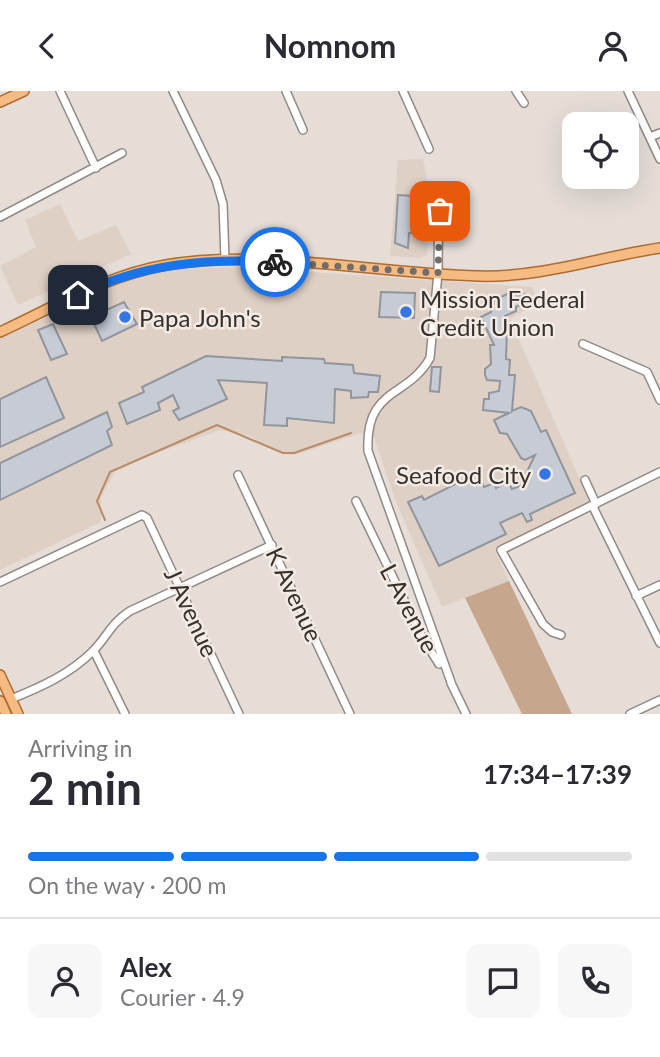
<!DOCTYPE html>
<html lang="en">
<head>
<meta charset="utf-8">
<style>
	body { margin:0; font-family:Lato,sans-serif; background:#f7f7f7; color:#2b2b33; height:100vh; display:flex; flex-direction:column; font-size:26px; white-space:nowrap }
	* { box-sizing:border-box; margin:0 }
	p { font-size:23px; color:#7c7c81 }
	.icon { flex:none; width:38px; height:38px; fill:none; stroke:currentColor; stroke-width:2; stroke-linecap:round; stroke-linejoin:round }
	.map { position:relative; height:623px; overflow:hidden }
	.sheet { display:flex; flex-direction:column; background:#fff; flex:1 }
	.sheet>* { flex:none }
	.fabs { position:absolute; left:562px; top:21px; display:grid; gap:14px }
	.fabs a { display:grid; place-items:center; width:77px; height:77px; border-radius:14px; background:#fff; box-shadow:0 7px 28px #0002; font-size:35px }
	.pin { position:absolute; display:grid; place-items:center; width:60px; height:60px; color:#fff; margin:-30px; border-radius:14px; box-shadow:0 4px 10px #0006 }
	.courier { position:absolute; display:grid; place-items:center; width:70px; height:70px; margin:-35px; border:5px solid #1a73e8; border-radius:50%; background:#fff; color:#222; box-shadow:0 2px 9px #0007 }
	.summary em { font-style:normal; font-weight:700 }
	.summary div { display:flex; flex-direction:column-reverse }
	.summary { display:flex; align-items:center; justify-content:space-between; height:119px; padding:0 28px }
	h1 { font-size:46px; font-weight:700; line-height:52px }
	.bar { display:grid; grid-template-columns:repeat(4,1fr); gap:10px 7px; align-content:center; height:84px; padding:0 28px }
	.bar i { height:9px; border-radius:5px; background:#e1e1e2 }
	.bar .selected { background:#1a73e8 }
	.bar p { grid-column:span 4 }
	.line { display:flex; align-items:center; gap:18px; padding:0 28px; border-top:2px solid #e1e1e2 }
	.line div { flex:1 }
	.round { display:grid; place-items:center; flex:none; width:74px; height:74px; border-radius:14px; background:#f7f7f7 }
	header { display:flex; justify-content:space-between; align-items:center; height:91px; padding:0 28px; background:#fff; font-size:32px; font-weight:700 }
	.map>svg:first-child { display:block }
</style>
</head>
<body>
<header><svg class="icon" aria-label="back" viewBox="0 0 24 24"><path d="M15 5l-7 7 7 7"/></svg>Nomnom<svg class="icon" aria-label="person" viewBox="0 0 24 24"><circle cx="12" cy="8" r="4"/><path d="M4 21q1-7 8-7t8 7"/></svg></header>
<div class="map">
<svg width="660" height="623" viewBox="0 0 660 623">
	<rect width="100%" height="100%" fill="#e6ddd7"/>
	<!-- built -->
	<path fill="#dfd0c5" d="M423 68 432 112 427 164 420 167 390 165 398 69Z
		M60 113 78 150 116 134 131 163 18 214 0 175 36 156 25 129Z
		M236 176 532 196 539 211 510 228 590 412 495 459 509 490 442 516 398 416 372 342 358 343 295 364 284 363 249 345 221 339 118 376 101 406V431L0 479V245L120 190 169 178Z"/>
	<!-- green -->
	<path fill="#c7a68e" d="M509 490 572 623H522L465 507Z"/>
	<g fill="none" stroke-linecap="round" stroke-linejoin="round">
		<!-- stream -->
		<path stroke="#ba8b68" stroke-width="2" d="M105 429 97 410 110 381 217 334 283 362H294L351 342"/>
	</g>
	<!-- building -->
	<path fill="#c6cbd4" stroke="#91959d" stroke-width="2" d="M398 104 414 105 412 142H409L408 157 395 152Z
		M381 201 415 202 414 227 379 226Z
		M509 202H515L517 206 525 203 529 210 516 216V220L505 225 506 229 503 230 507 239 506 268 510 269 509 284H515L512 320 521 316 531 320 541 341 546 339 575 402 530 423 532 429 527 431 522 422 500 432 506 443 439 475 408 411 422 405 424 409 477 382 484 396 494 392 496 397 508 391 512 398 520 395 535 364 525 369 521 367 507 343 500 342 494 329 509 322 483 319 484 308H489V302L499 300 500 290 487 289 485 284V278L491 273 490 254H494L481 226 491 221 495 209Z
		M124 211 137 233 102 250 91 226Z
		M53 233 67 263 51 269 38 239Z
		M206 265 282 270V266L324 268 325 272 353 274 354 282 380 285 378 301H369L368 306 351 307V300L335 298 334 332 287 327V335L264 334 267 292 218 289 227 308 179 329 173 320 179 317 173 304 158 312 160 319 127 333 119 312 144 301 142 296Z
		M432 276H441L439 301 430 300Z
		M46 286 64 327 0 356V308Z
		M107 321 112 336 107 340 112 354 0 409V372Z"/>
	<g fill="none" stroke-linecap="round" stroke-linejoin="round">
		<!-- minor casing -->
		<g stroke="#918984" stroke-width="10">
			<path id="minor" d="M60 0 96 77
				M173 0 216 89 223 113 225 168
				M286 0 303 39
				M403 0 429 58
				M516 0 524 12
				M628 0 660 68
				M650 46 660 42
				M439 95 438 182 430 267C407 308 365 296 368 360L452 594
				M0 126 122 62
				M583 253 647 281 660 309
				M238 384 350 623
				M585 389 596 413
				M356 410 421 544 439 573
				M593 416 660 552
				M0 491 142 424 147 427 239 623
				M636 505 660 494
				M561 544 552 541 543 533 501 459 660 381
				M94 560 125 623
				M451 592 466 623
				M11 608C41 596 70 583 93 560 108 545 110 533 130 520L272 454
				M630 623 660 609"/>
		</g>
		<!-- major casing -->
		<g stroke="#ae6c30" stroke-width="12">
			<path id="major" d="M0 11 24 0
				M0 241C54 216 107 184 166 174 262 157 379 183 478 185 541 187 599 166 660 157
				M0 584 18 623
				M0 610 6 623"/>
		</g>
		<!-- minor -->
		<use href="#minor" stroke="#fff" stroke-width="7"/>
		<!-- major -->
		<use href="#major" stroke="#f6ba83" stroke-width="9"/>
	</g>
	<g fill="none" stroke-linecap="round" stroke-linejoin="round">
		<!-- done -->
		<path stroke="#726d69" stroke-width="7" stroke-dasharray="0 12.6" d="M275 171 438 182 440 120"/>
		<!-- route -->
		<path stroke="#1a73e8" stroke-width="9" d="M78 204C141 173 206 167 275 171"/>
	</g>
	<!-- markers -->
	<g fill="#3576e4" stroke="#f3eae4" stroke-width="2.5">
		<circle cx="406" cy="221" r="7"/>
		<circle cx="125" cy="226" r="7"/>
		<circle cx="545" cy="383" r="7"/>
	</g>
	<g text-anchor="middle" dominant-baseline="central" stroke-width="5" stroke-linejoin="round" paint-order="stroke">
		<!-- poi labels -->
		<g font-size="24" fill="#34312e" stroke="#f3eae4" text-anchor="start">
			<text x="420" y="207">Mission Federal<tspan x="420" dy="28">Credit Union</tspan></text>
			<text x="139" y="226">Papa John's</text>
			<text x="531" y="383" text-anchor="end">Seafood City</text>
		</g>
		<!-- street labels -->
		<g font-size="24" fill="#34312e" stroke="#f3eae4">
			<text transform="translate(295 503) rotate(65)">K Avenue</text>
			<text transform="translate(410 517) rotate(62)">L Avenue</text>
			<text transform="translate(192 521) rotate(65)">J Avenue</text>
		</g>
	</g>
</svg>
<div class="fabs">
<a><svg class="icon" aria-label="locate" viewBox="0 0 24 24"><circle cx="12" cy="12" r="6"/><path d="M12 2v4M12 18v4M2 12h4M18 12h4"/></svg></a>
</div>
<div class="pin" style="left:440px;top:120px;background:#ea580c"><svg class="icon" aria-label="bag" viewBox="0 0 24 24"><path d="M5 8h14l-1 12H6zM9 8a3 3 0 0 1 6 0"/></svg></div>
<div class="pin" style="left:78px;top:204px;background:#1f2937"><svg class="icon" aria-label="home" viewBox="0 0 24 24"><path d="M3 11l9-7 9 7M6 9v11h12V9"/></svg></div>
<div class="courier" style="left:275px;top:171px"><svg class="icon" aria-label="bike" viewBox="0 0 24 24"><circle cx="6" cy="16" r="4"/><circle cx="18" cy="16" r="4"/><path d="M6 16l4-8h5l3 8M10 8l3 8H6M13 5h3"/></svg></div>
</div>
<section class="sheet">
<div class="summary"><div><h1>2 min</h1><p>Arriving in</p></div><em>17:34–17:39</em></div>
<div class="bar"><i class="selected"></i><i class="selected"></i><i class="selected"></i><i></i><p>On the way · 200 m</p></div>
<div class="line" style="height:126px"><a class="round"><svg class="icon" aria-label="person" viewBox="0 0 24 24"><circle cx="12" cy="8" r="4"/><path d="M4 21q1-7 8-7t8 7"/></svg></a><div><b>Alex</b><p>Courier · 4.9</p></div><a class="round"><svg class="icon" aria-label="chat" viewBox="0 0 24 24"><path d="M4 5h16v11H9l-5 4z"/></svg></a><a class="round"><svg class="icon" aria-label="phone" viewBox="0 0 24 24"><path d="M5 4h4l2 5-3 2q2 4 5 5l2-3 5 2v4C11 20 4 13 5 4z"/></svg></a></div>
</section>
</body>
</html>
